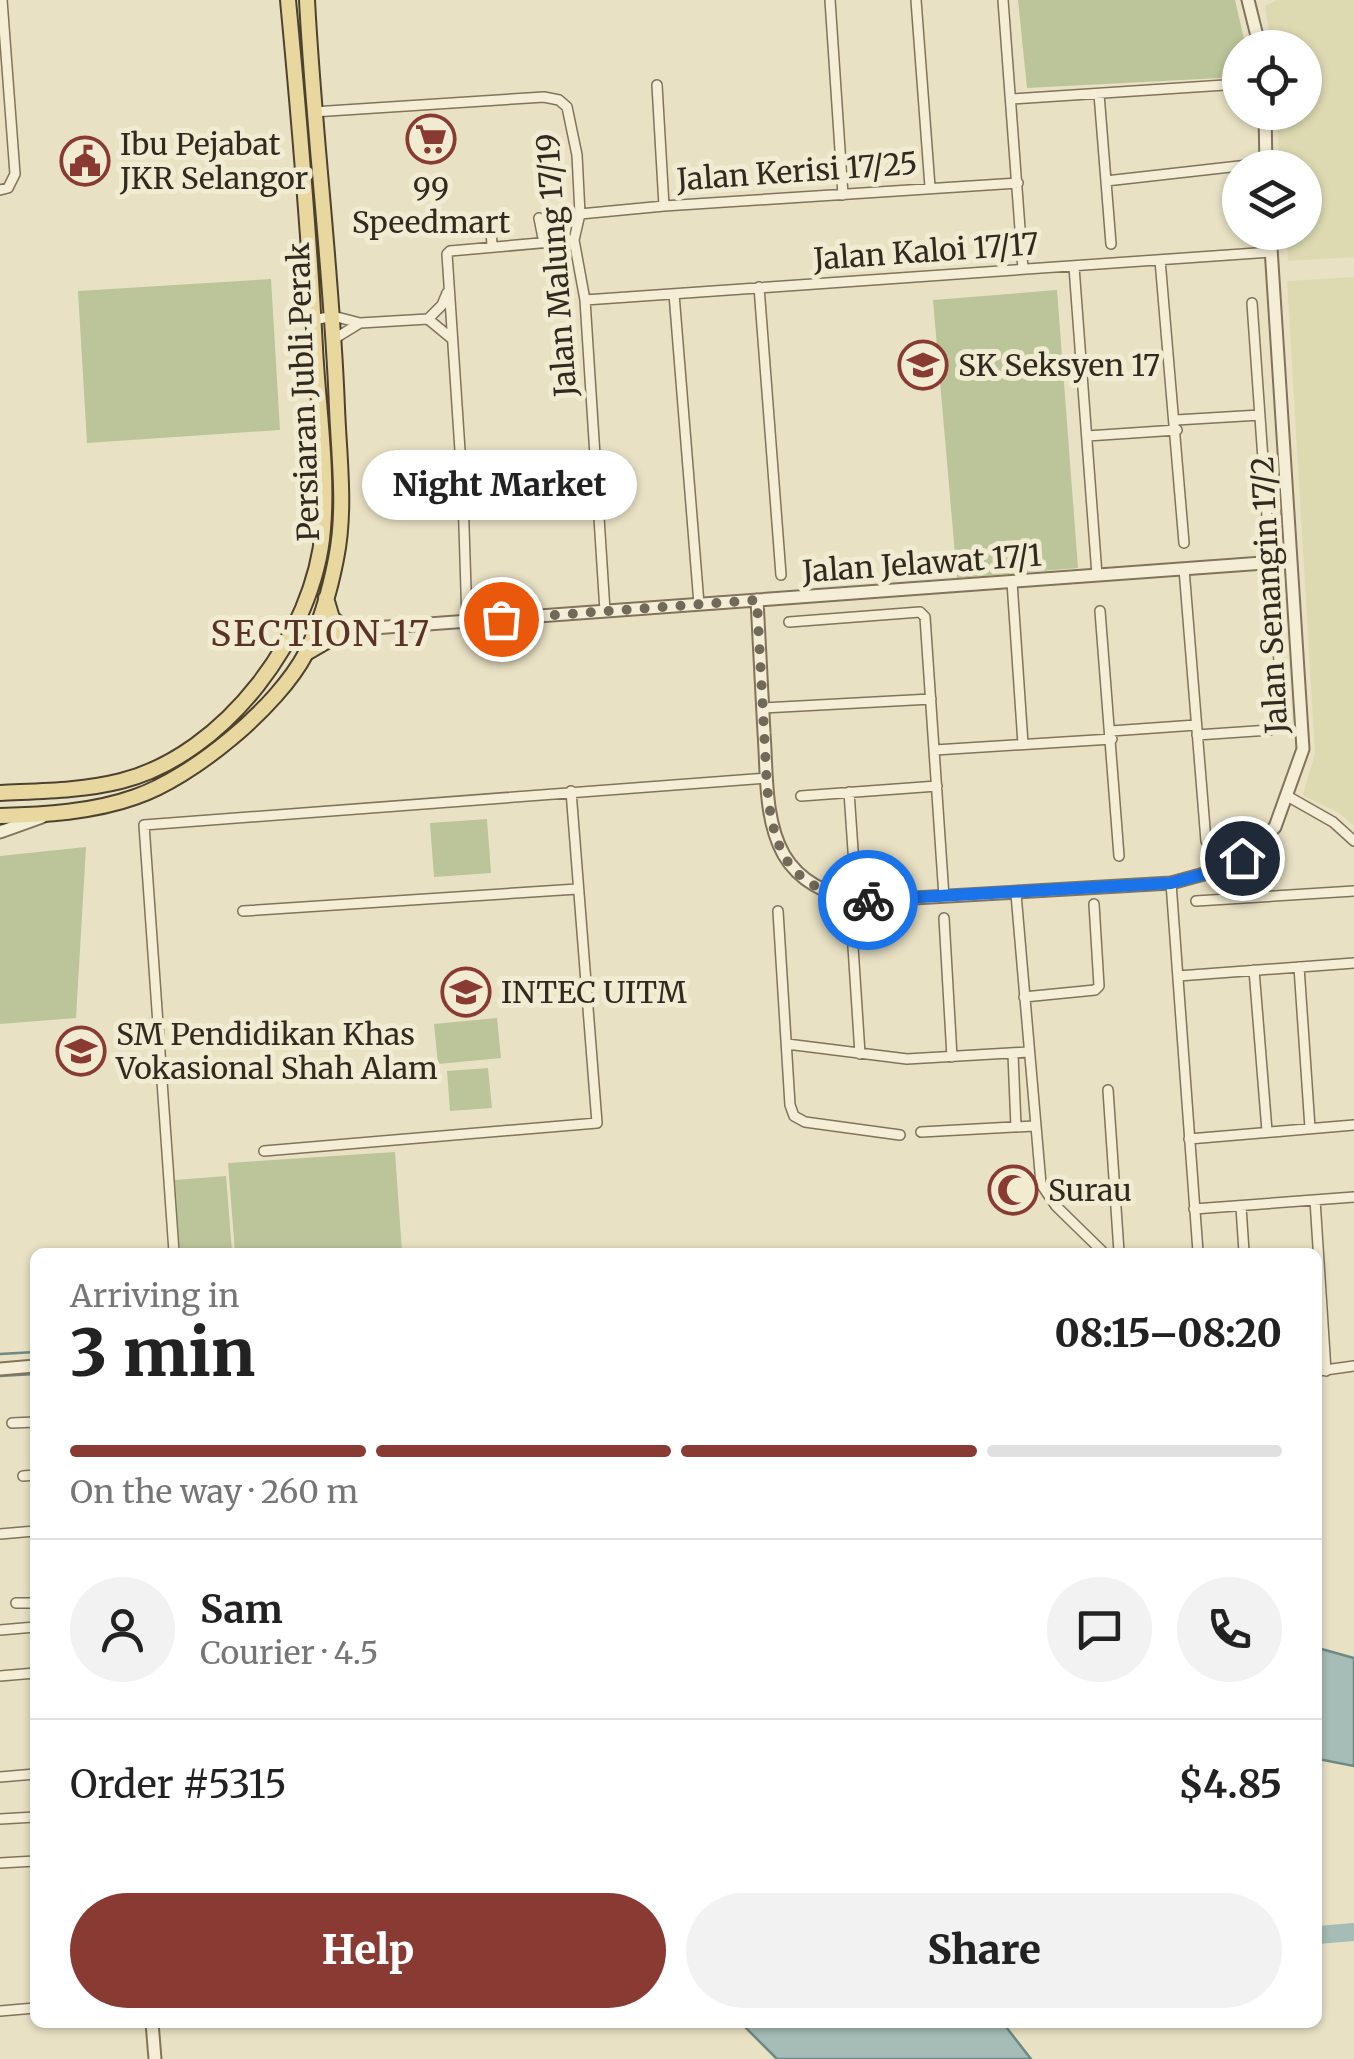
<!DOCTYPE html>
<html lang="en">
<head>
<meta charset="utf-8">
<style>
	body { margin:0; font-family:Merriweather,serif; background:#f2f2f2; color:#222; height:100vh; display:flex; flex-direction:column; font-size:38px; white-space:nowrap }
	* { box-sizing:border-box; margin:0 }
	p { font-size:32px; color:#767676 }
	.icon { flex:none; width:55px; height:55px; fill:none; stroke:currentColor; stroke-width:2; stroke-linecap:round; stroke-linejoin:round }
	.map { position:relative; flex:1; overflow:hidden }
	.details { position:absolute; left:30px; top:1248px; width:1292px; height:780px; display:flex; flex-direction:column; background:#fff; border-radius:15px; box-shadow:0 2px 8px #0004 }
	.details>* { flex:none }
	.fabs { position:absolute; left:1222px; top:30px; display:grid; gap:20px }
	.fabs a { display:grid; place-items:center; width:100px; height:100px; border-radius:50%; background:#fff; box-shadow:0 2px 8px #0004; font-size:50px }
	.pin { position:absolute; display:grid; place-items:center; width:85px; height:85px; color:#fff; margin:-42px; border:5px solid #fff; border-radius:50%; box-shadow:0 2px 10px #0007 }
	.courier { position:absolute; display:grid; place-items:center; width:100px; height:100px; margin:-50px; border:8px solid #1a73e8; border-radius:50%; background:#fff; color:#222; box-shadow:0 2px 12px #0007 }
	.bubble { position:absolute; height:70px; border-radius:35px; background:#fff; box-shadow:0 2px 8px #0004; font-size:32px; font-weight:800; line-height:70px; text-align:center }
	.summary em { font-style:normal; font-weight:800 }
	.summary div { display:flex; flex-direction:column-reverse }
	.summary { display:flex; align-items:center; justify-content:space-between; height:170px; padding:0 40px }
	h1 { font-size:65px; font-weight:800; line-height:75px }
	.bar { display:grid; grid-template-columns:repeat(4,1fr); gap:15px 10px; align-content:center; height:120px; padding:0 40px }
	.bar i { height:12px; border-radius:8px; background:#e0e0e0 }
	.bar .on { background:#893a33 }
	.bar p { grid-column:span 4 }
	.line { display:flex; align-items:center; gap:25px; padding:0 40px; border-top:2px solid #e0e0e0 }
	.line div { flex:1 }
	.round { display:grid; place-items:center; flex:none; width:105px; height:105px; border-radius:52px; background:#f2f2f2 }
	.button { display:flex; gap:20px; margin-top:auto; padding:20px 40px }
	.button a { flex:1; height:115px; border-radius:60px; background:#893a33; color:#fff; font-size:40px; font-weight:800; line-height:115px; text-align:center }
	.button a+a { background:#f2f2f2; color:#222 }
	.map>svg:first-child { display:block }
</style>
</head>
<body>
<div class="map">
<svg width="1354" height="2059" viewBox="0 0 1354 2059">
	<rect width="100%" height="100%" fill="#e8e1c4"/>
	<!-- farmland -->
	<path fill="#dddab2" d="M1277 0H1354V257L1288 261 1286 233 1305 232V168L1280 167 1276 113 1305 112V48L1271 47 1265 6Z
		M1354 277V826L1339 813 1303 795 1315 753 1287 281Z"/>
	<!-- green -->
	<path fill="#bcc599" d="M1018 0H1235L1246 47 1240 48V77L1027 88Z
		M271 279 280 430 87 443 78 291Z
		M1057 290 1078 568 957 578 933 300Z
		M487 819 491 873 434 877 430 823Z
		M86 847 76 1018 0 1024V856Z
		M497 1018 501 1058 438 1064 434 1024Z
		M488 1068 492 1108 450 1111 447 1071Z
		M395 1152 402 1252H235L228 1163Z
		M226 1176 232 1252H180L175 1180Z"/>
	<!-- water -->
	<path fill="#a5bcb7" stroke="#6d8984" stroke-width="2.5" d="M1318 1648 1354 1658V1766L1318 1759Z
		M741 2023H1003L1031 2059H777Z"/>
	<g fill="none" stroke-linecap="round" stroke-linejoin="round">
		<!-- stream -->
		<path stroke="#6d8984" stroke-width="2.5" d="M0 1354 35 1352
			M0 1376 35 1374"/>
		<!-- river -->
		<path stroke="#a5bcb7" stroke-width="18" d="M1318 1935 1354 1932"/>
		<!-- minor casing -->
		<g stroke="#81735c" stroke-width="12">
			<path id="minor" d="M830 0 843 195
				M916 0 930 187
				M1003 0 1023 269
				M657 85 664 206
				M1099 94 1111 244
				M1011 99 1240 84
				M313 112 544 97 559 100 567 107 577 155 580 214 574 240 585 300 605 611
				M1106 181 1266 163
				M0 190 8 188 15 174 2 0
				M580 214 664 206 1018 183
				M539 218 544 243
				M491 226 492 247
				M1160 260 1184 543
				M1074 267 1097 575
				M759 287 781 575
				M674 294 699 604
				M585 300 1271 252
				M1252 303 1269 545
				M428 319 442 305 447 293
				M314 320 333 316 360 323 428 319 451 338
				M334 339 360 323
				M1176 420 1260 415
				M1087 436 1177 430
				M1184 569 1206 841
				M1012 582 1023 744
				M1100 611 1119 856
				M467 621 463 496 447 254 450 251 574 240
				M789 622 920 612 925 617 944 897
				M763 708 931 699
				M1111 731 1196 725
				M1197 735 1270 730 1278 726 1283 717 1274 591
				M935 750 1112 739
				M849 792 854 865
				M801 796 937 786
				M1289 797 1333 822 1354 841
				M1171 883 1198 1252
				M1016 894 1041 1184 1056 1206 1103 1252
				M1196 901 1354 891
				M243 911 577 889
				M778 911 790 1105 794 1116 805 1122 900 1135
				M851 916 860 1054
				M944 918 952 1057
				M1299 967 1310 1128
				M1254 970 1267 1131
				M1178 976 1354 963
				M1024 997 1095 990 1099 986 1094 904
				M787 1044 907 1059 1028 1052
				M1013 1054 1016 1127
				M1108 1090 1119 1252
				M921 1132 1034 1126
				M1189 1139 1354 1125
				M264 1151 597 1123 571 791
				M1315 1200 1326 1371
				M1241 1207 1244 1252
				M1194 1209 1354 1197
				M174 1252 144 825 767 778
				M1318 1371 1354 1366
				M12 1423 35 1422
				M23 1476 35 1475
				M0 1534 35 1531
				M16 1603H35
				M0 1630 35 1627
				M0 1676 35 1673
				M0 1777 35 1774
				M0 1819 35 1817
				M0 1863 35 1861
				M0 2011 35 2008"/>
		</g>
		<!-- tertiary casing -->
		<g stroke="#81735c" stroke-width="15">
			<path id="tertiary" d="M1248 0 1260 48
				M1265 112 1266 168
				M757 600C759 644 762 689 764 733 767 772 764 820 784 855 801 884 831 896 862 901L1171 883 1226 868 1243 858 1275 827 1303 749 1270 232
				M316 627 346 630 1291 561
				M0 832 42 817
				M0 1369 35 1366
				M152 2022 155 2059"/>
		</g>
		<!-- primary casing -->
		<g stroke="#4f4130" stroke-width="18">
			<path id="primary" d="M308 652 346 630 332 618 326 598
				M0 793C40 791 81 791 121 781 225 755 315 634 323 529 328 470 318 407 315 348 309 232 299 116 288 0
				M0 816C44 815 93 812 135 797 192 778 278 707 306 653 320 624 330 590 336 559 346 510 339 458 337 408 332 272 314 136 307 0"/>
		</g>
		<!-- minor -->
		<use href="#minor" stroke="#f4eed6" stroke-width="9"/>
		<!-- tertiary -->
		<use href="#tertiary" stroke="#f4eed6" stroke-width="11"/>
		<!-- primary -->
		<use href="#primary" stroke="#e8d89f" stroke-width="14"/>
	</g>
	<g fill="none" stroke-linecap="round" stroke-linejoin="round">
		<!-- done -->
		<path stroke="#726a59" stroke-width="10" stroke-dasharray="0 18" d="M501 619 757 600C759 644 762 688 764 732 767 772 765 817 783 854 799 884 835 900 868 900"/>
		<!-- route -->
		<path stroke="#1a73e8" stroke-width="12" d="M868 900 1171 883 1226 868 1242 858"/>
	</g>
	<!-- icons -->
	<defs>
		<g id="supermarket-ring" transform="scale(2.5)"><circle r="9.5" fill="#f1ebd2" stroke="#893a33" stroke-width="1.5"/><path d="M-6-5.5h2.5l.6 2H6L4.5 2H-2.5L-4.4-4H-6ZM-1.5 3.2a1.3 1.3 0 1 0 .1 0ZM3 3.2a1.3 1.3 0 1 0 .1 0Z" fill="#893a33"/></g>
		<g id="civic-ring" transform="scale(2.5)"><circle r="9.5" fill="#f1ebd2" stroke="#893a33" stroke-width="1.5"/><path d="M-.6-6.5H3V-4.5H.6V-3L4-1V1h2V6H-6V1h2V-1L-.6-3ZM-1.2 2.5V6h2.4V2.5Z" fill="#893a33"/></g>
		<g id="school-ring" transform="scale(2.5)"><circle r="9.5" fill="#f1ebd2" stroke="#893a33" stroke-width="1.5"/><path d="M0-5L7-2L0 1L-7-2ZM-4 1L0 2.5L4 1V4Q0 6-4 4Z" fill="#893a33"/></g>
		<g id="university-ring" transform="scale(2.5)"><circle r="9.5" fill="#f1ebd2" stroke="#893a33" stroke-width="1.5"/><path d="M0-5L7-2L0 1L-7-2ZM-4 1L0 2.5L4 1V4Q0 6-4 4Z" fill="#893a33"/></g>
		<g id="mosque-ring" transform="scale(2.5)"><circle r="9.5" fill="#f1ebd2" stroke="#893a33" stroke-width="1.5"/><path d="M3.5-4.9A6 6 0 1 0 3.5 4.9A5 5 0 1 1 3.5-4.9Z" fill="#893a33"/></g>
	</defs>
	<g fill-rule="evenodd">
		<use href="#supermarket-ring" x="431" y="139"/>
		<use href="#civic-ring" x="85" y="161"/>
		<use href="#school-ring" x="923" y="365"/>
		<use href="#university-ring" x="466" y="992"/>
		<use href="#school-ring" x="81" y="1051"/>
		<use href="#mosque-ring" x="1013" y="1190"/>
	</g>
	<g text-anchor="middle" dominant-baseline="central" stroke-width="10" stroke-linejoin="round" paint-order="stroke">
		<!-- poi labels -->
		<g font-size="30" fill="#322a1f" stroke="#f1ebd2" text-anchor="start">
			<text x="120" y="144">Ibu Pejabat<tspan x="120" dy="34">JKR Selangor</tspan></text>
			<text x="431" y="188" text-anchor="middle">99<tspan x="431" dy="34">Speedmart</tspan></text>
			<text x="958" y="365">SK Seksyen 17</text>
			<text x="501" y="992">INTEC UITM</text>
			<text x="116" y="1034">SM Pendidikan Khas<tspan x="116" dy="34">Vokasional Shah Alam</tspan></text>
			<text x="1048" y="1190">Surau</text>
		</g>
		<!-- street labels -->
		<g font-size="30" fill="#322a1f" stroke="#f1ebd2">
			<text transform="translate(797 171) rotate(-4)">Jalan Kerisi 17/25</text>
			<text transform="translate(926 251) rotate(-4)">Jalan Kaloi 17/17</text>
			<text transform="translate(556 265) rotate(-94)">Jalan Malung 17/19</text>
			<text transform="translate(303 392) rotate(-92)">Persiaran Jubli Perak</text>
			<text transform="translate(922 563) rotate(-4)">Jalan Jelawat 17/1</text>
			<text transform="translate(1269 595) rotate(-93)">Jalan Senangin 17/2</text>
		</g>
		<!-- quarter labels -->
		<g font-size="35" letter-spacing="2.5" fill="#5a3323" stroke="#f1ebd2">
			<text x="321" y="634">SECTION 17</text>
		</g>
	</g>
</svg>
<div class="fabs">
<a><svg class="icon" aria-label="locate" viewBox="0 0 24 24"><circle cx="12" cy="12" r="6"/><path d="M12 2v4M12 18v4M2 12h4M18 12h4"/></svg></a>
<a><svg class="icon" aria-label="layers" viewBox="0 0 24 24"><path d="M12 4l9 5-9 5-9-5zM3 14l9 5 9-5"/></svg></a>
</div>
<div class="pin" style="left:501px;top:619px;background:#ea580c"><svg class="icon" aria-label="bag" viewBox="0 0 24 24"><path d="M5 8h14l-1 12H6zM9 8a3 3 0 0 1 6 0"/></svg></div>
<div class="pin" style="left:1242px;top:858px;background:#1f2937"><svg class="icon" aria-label="home" viewBox="0 0 24 24"><path d="M3 11l9-7 9 7M6 9v11h12V9"/></svg></div>
<div class="courier" style="left:868px;top:900px"><svg class="icon" aria-label="bike" viewBox="0 0 24 24"><circle cx="6" cy="16" r="4"/><circle cx="18" cy="16" r="4"/><path d="M6 16l4-8h5l3 8M10 8l3 8H6M13 5h3"/></svg></div>
<div class="bubble" style="left:362px;top:450px;width:275px">Night Market</div>
<section class="details">
<div class="summary"><div><h1>3 min</h1><p>Arriving in</p></div><em>08:15–08:20</em></div>
<div class="bar"><i class="on"></i><i class="on"></i><i class="on"></i><i></i><p>On the way · 260 m</p></div>
<div class="line" style="height:180px"><a class="round"><svg class="icon" aria-label="person" viewBox="0 0 24 24"><circle cx="12" cy="8" r="4"/><path d="M4 21q1-7 8-7t8 7"/></svg></a><div><b>Sam</b><p>Courier · 4.5</p></div><a class="round"><svg class="icon" aria-label="chat" viewBox="0 0 24 24"><path d="M4 5h16v11H9l-5 4z"/></svg></a><a class="round"><svg class="icon" aria-label="phone" viewBox="0 0 24 24"><path d="M5 4h4l2 5-3 2q2 4 5 5l2-3 5 2v4C11 20 4 13 5 4z"/></svg></a></div>
<div class="line" style="height:130px"><div>Order #5315</div><b>$4.85</b></div>
<div class="button"><a>Help</a><a>Share</a></div>
</section>
</div>
</body>
</html>
